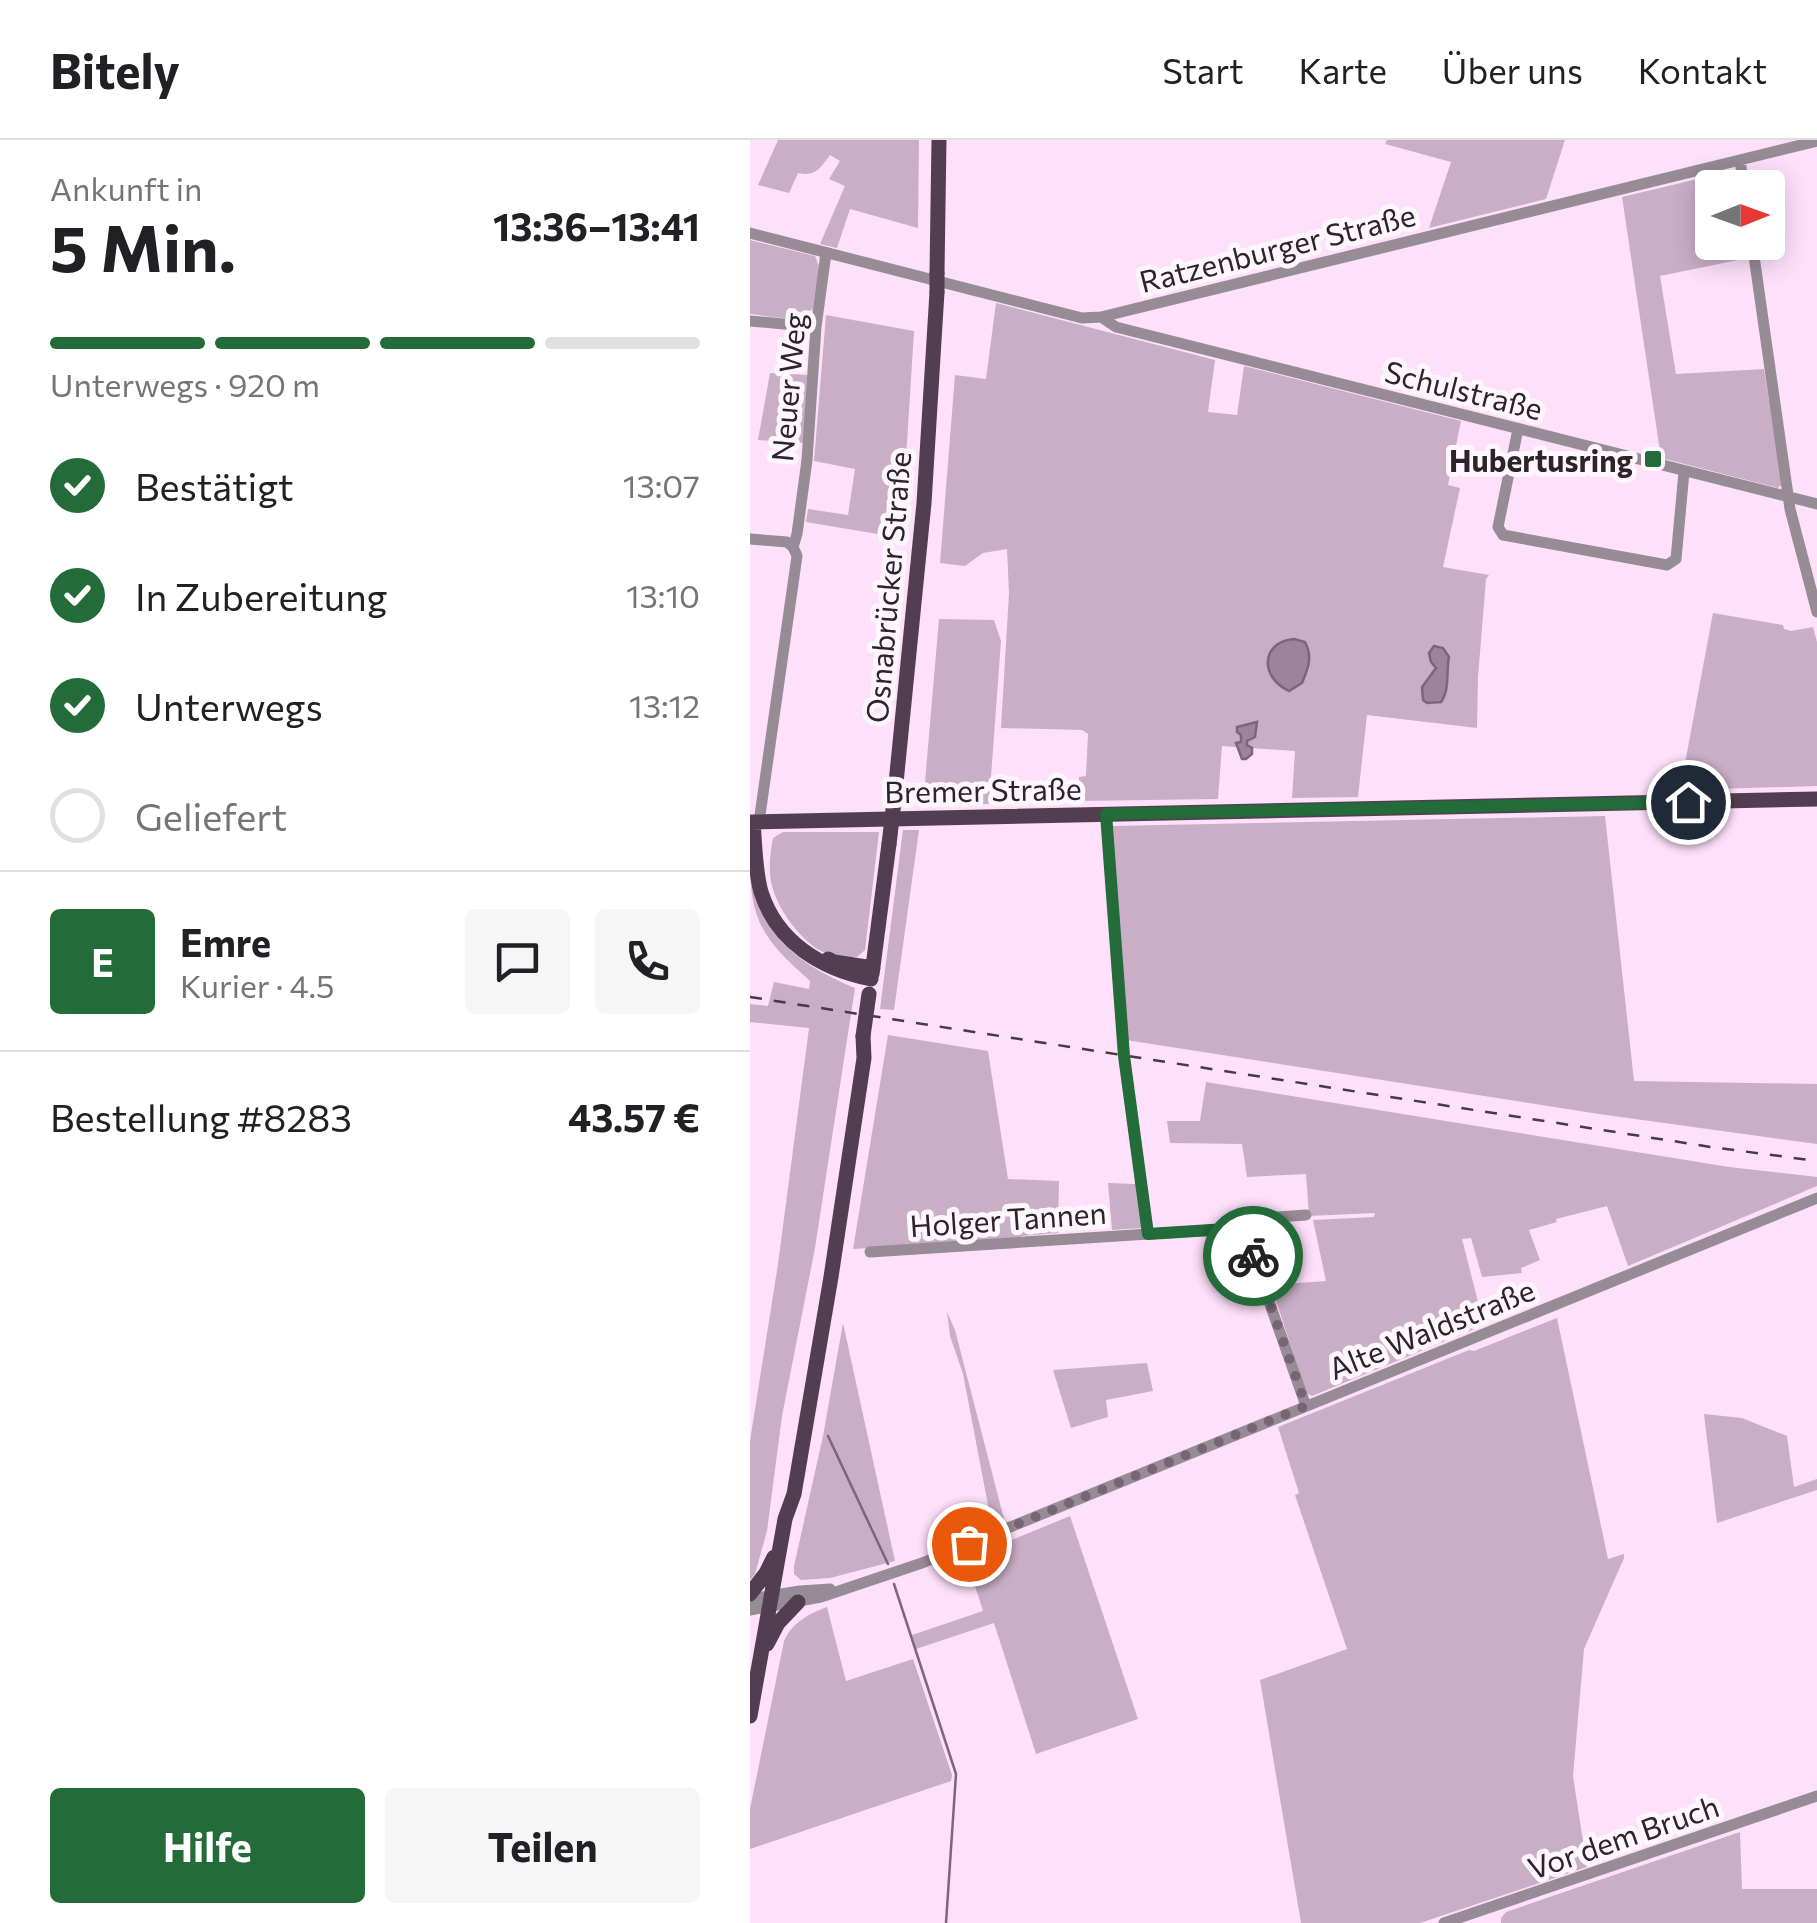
<!DOCTYPE html>
<html lang="de">
<head>
<meta charset="utf-8">
<style>
	body { margin:0; font-family:Commissioner,sans-serif; background:#f6f6f6; color:#202124; height:100vh; display:flex; flex-direction:column; font-size:38px; white-space:nowrap }
	* { box-sizing:border-box; margin:0 }
	p { font-size:32px; color:#757577 }
	.icon { flex:none; width:55px; height:55px; fill:none; stroke:currentColor; stroke-width:2; stroke-linecap:round; stroke-linejoin:round }
	.map { position:relative; flex:1; overflow:hidden }
	.side { display:flex; flex-direction:column; background:#fff; width:750px }
	.side>* { flex:none }
	.needle { width:65px; rotate:89deg }
	.tools { position:absolute; left:945px; top:30px; display:grid; gap:20px }
	.tools a { display:grid; place-items:center; width:90px; height:90px; border-radius:10px; background:#fff; box-shadow:0 5px 25px #0003; font-size:50px }
	.pin { position:absolute; display:grid; place-items:center; width:85px; height:85px; color:#fff; margin:-42px; border:5px solid #fff; border-radius:50%; box-shadow:0 2px 10px #0007 }
	.courier { position:absolute; display:grid; place-items:center; width:100px; height:100px; margin:-50px; border:8px solid #236b38; border-radius:50%; background:#fff; color:#222; box-shadow:0 2px 12px #0007 }
	.summary em { font-style:normal; font-weight:700 }
	.summary div { display:flex; flex-direction:column-reverse }
	.summary { display:flex; align-items:center; justify-content:space-between; height:170px; padding:0 50px }
	h1 { font-size:65px; font-weight:700; line-height:75px }
	.bar { display:grid; grid-template-columns:repeat(4,1fr); gap:15px 10px; align-content:center; height:120px; padding:0 50px }
	.bar i { height:12px; border-radius:8px; background:#e0e0e0 }
	.bar .active { background:#236b38 }
	.bar p { grid-column:span 4 }
	.line { display:flex; align-items:center; gap:25px; padding:0 50px; border-top:2px solid #e0e0e0 }
	.line div { flex:1 }
	.round { display:grid; place-items:center; flex:none; width:105px; height:105px; border-radius:10px; background:#f6f6f6 }
	ol { padding:0 50px; list-style:none }
	li { display:flex; align-items:center; gap:30px; height:110px }
	li p { margin-inline-start:auto }
	li .icon { padding:10px; border-radius:50%; background:#236b38; color:#fff; stroke-width:4 }
	li:last-child { color:#757577 }
	li i { width:55px; height:55px; border:5px solid #e0e0e0; border-radius:50% }
	.button { display:flex; gap:20px; margin-top:auto; padding:20px 50px }
	.button a { flex:1; height:115px; border-radius:10px; background:#236b38; color:#fff; font-size:40px; font-weight:700; line-height:115px; text-align:center }
	.button a+a { background:#f6f6f6; color:#202124 }
	header { display:flex; align-items:center; gap:60px; box-sizing:border-box; height:140px; padding:0 50px; background:#fff; border-bottom:2px solid #e0e0e0 }
	header strong { font-size:48px }
	nav { display:flex; gap:55px; margin-inline-start:auto; font-size:35px }
	main { display:flex; flex:1; min-height:0 }
	.map>svg:first-child { display:block }
</style>
</head>
<body>
<header>
<strong>Bitely</strong>
<nav><a>Start</a><a>Karte</a><a>Über uns</a><a>Kontakt</a></nav>
</header>
<main>
<section class="side">
<div class="summary"><div><h1>5 Min.</h1><p>Ankunft in</p></div><em>13:36–13:41</em></div>
<div class="bar"><i class="active"></i><i class="active"></i><i class="active"></i><i></i><p>Unterwegs · 920 m</p></div>
<ol>
<li><svg class="icon" aria-label="check" viewBox="0 0 24 24"><path d="M5 12l5 5 9-10"/></svg>Bestätigt<p>13:07</p></li>
<li><svg class="icon" aria-label="check" viewBox="0 0 24 24"><path d="M5 12l5 5 9-10"/></svg>In Zubereitung<p>13:10</p></li>
<li><svg class="icon" aria-label="check" viewBox="0 0 24 24"><path d="M5 12l5 5 9-10"/></svg>Unterwegs<p>13:12</p></li>
<li><i></i>Geliefert</li>
</ol>
<div class="line" style="height:180px"><b class="round" style="background:#236b38;color:#fff">E</b><div><b>Emre</b><p>Kurier · 4.5</p></div><a class="round"><svg class="icon" aria-label="chat" viewBox="0 0 24 24"><path d="M4 5h16v11H9l-5 4z"/></svg></a><a class="round"><svg class="icon" aria-label="phone" viewBox="0 0 24 24"><path d="M5 4h4l2 5-3 2q2 4 5 5l2-3 5 2v4C11 20 4 13 5 4z"/></svg></a></div>
<div class="line" style="height:130px"><div>Bestellung #8283</div><b>43.57 €</b></div>
<div class="button"><a>Hilfe</a><a>Teilen</a></div>
</section>
<div class="map">
<svg width="1067" height="1783" viewBox="0 0 1067 1783">
	<rect width="100%" height="100%" fill="#ffe0fb"/>
	<!-- green -->
	<path fill="#caaec6" d="M28 0H169L168 88 100 69 87 108 70 104 95 46 79 39 90 21 80 15C70 28 66 37 48 33L39 53 8 45Z
		M637 0H815L796 59 679 88 701 22 635 4Z
		M981 31 987 34 988 47 962 48V102L996 103 998 118 910 136 926 234 1014 229 1032 344 1028 348 911 318 872 57Z
		M0 100 65 116 69 126 63 168C48 185 21 176 0 174Z
		M246 163 465 220 458 272 487 275 494 226 711 281 698 345 710 348 693 427 739 435 736 439 728 537 727 588 617 575 608 657 542 658 545 611 472 606 468 659 329 661V637L336 636 338 594 332 590 251 588 259 453 257 409 233 413 215 426 190 423 205 235 236 239Z
		M76 175 164 191 151 398 56 382 58 369 98 375 105 329 64 321Z
		M20 233 59 235 55 303 8 300Z
		M963 473 1033 485 1034 489 1041 491 1063 487 1067 502V646L930 650Z
		M189 479 244 480 251 501 239 664 173 665Z
		M855 676 884 941 1067 944V1004L849 974 376 900 361 686Z
		M153 690H169L144 870 130 869Z
		M33 692H129L115 810 107 817C94 817 80 817 69 810 48 797 28 769 22 746 18 731 20 713 23 698Z
		M0 721C3 736 4 754 10 768 28 810 65 831 105 848L65 1108 32 1276 17 1391 5 1434 0 1440V1301L28 1124 59 888 0 882V864L18 866 24 842 59 849 60 841C15 801 0 783 0 721Z
		M138 895 238 911 258 1039 309 1041 308 1093 271 1096V1098L103 1109Z
		M456 942 979 1027 1067 1037V1046L878 1126 857 1066 806 1079 807 1082 779 1090 790 1120 771 1128 772 1133 732 1137 721 1098 712 1099 734 1185 562 1256 556 1253 521 1145 576 1141 563 1080 624 1077 625 1073 559 1076 556 1034 497 1037 492 1004 420 1003 417 981H450Z
		M358 1043 386 1044 392 1088 362 1090Z
		M197 1172 205 1190 254 1379 242 1386 213 1234 200 1196Z
		M807 1178 858 1419 874 1414V1418L834 1509 823 1636 837 1727 670 1783H551L510 1540 597 1509 545 1355 549 1353 528 1287 719 1210 724 1211Z
		M93 1183 145 1421 80 1438 51 1440 44 1434V1426L73 1296Z
		M397 1223 403 1251 356 1260 358 1277 321 1288 303 1230Z
		M954 1274 992 1278 1037 1296 1044 1347 1067 1339V1350L967 1383Z
		M320 1376 388 1579 286 1614 244 1483 166 1509 162 1495 233 1471 215 1415 221 1412 223 1416Z
		M77 1467 96 1541 163 1519 202 1635 201 1641 0 1709V1669L34 1501C42 1483 58 1474 77 1467Z
		M990 1692 992 1749H1067V1783H751V1778L756 1772Z"/>
	<!-- water -->
	<path fill="#9f839c" stroke="#7d667b" stroke-width="2.5" d="M544 499 555 502C563 516 558 529 552 543L539 551C510 538 510 502 544 499Z
		M684 506 693 508 699 517C696 531 700 550 691 562L677 563 673 560 672 547 686 528 681 522 679 513Z
		M507 582 505 597 497 601V605L502 608V614L496 619H492L486 603 491 602V595L487 592V587Z"/>
	<g fill="none" stroke-linecap="round" stroke-linejoin="round">
		<!-- stream -->
		<path stroke="#7d667b" stroke-width="2.5" d="M78 1296 138 1424
			M144 1444 206 1634 196 1783"/>
		<!-- minor -->
		<path stroke="#978b96" stroke-width="11" d="M990 20 994 48
			M0 93 332 178 351 177 1067 1
			M1002 102 1040 369 1067 472
			M351 177 366 187 1067 364
			M0 181 66 187
			M768 289 748 387 753 395 917 425 926 419 934 332
			M0 399 37 402 43 407
			M356 673 374 916 398 1094
			M9 682 47 416 43 407 47 394 57 320 66 187 76 113
			M493 1088 556 1266
			M120 1112 493 1088 496 1079 556 1075
			M0 1459 50 1451 80 1449
			M0 1470 71 1457 172 1423 1067 1058
			M694 1783 1067 1656"/>
		<!-- major -->
		<path stroke="#533e51" stroke-width="15" d="M187 133 189 0
			M145 653 174 363 187 152
			M0 682 1067 659
			M3 682C5 705 5 731 11 752 27 802 71 829 121 839
			M78 819 84 822 123 828
			M122 834 139 704
			M0 1454 16 1433 24 1417
			M17 1504 28 1483 48 1462
			M0 1576 35 1379 44 1354 81 1137 114 918 113 896"/>
		<!-- rail -->
		<path stroke="#473945" stroke-width="2.5" stroke-dasharray="12 12" stroke-linecap="butt" d="M0 857 961 1007 1067 1021"/>
		<!-- major-bridge -->
		<path stroke="#533e51" stroke-width="15" d="M187 152V133
			M139 704 145 653
			M113 896 119 854"/>
	</g>
	<g fill="none" stroke-linecap="round" stroke-linejoin="round">
		<!-- done -->
		<path stroke="#776575" stroke-width="10" stroke-dasharray="0 18" d="M219 1404 556 1266 503 1116"/>
		<!-- route -->
		<path stroke="#236b38" stroke-width="12" d="M503 1116 493 1088 398 1094 374 916 356 674 938 662"/>
	</g>
	<!-- markers -->
	<rect fill="#236b38" stroke="#fdf6fc" stroke-width="4" x="893" y="309" width="20" height="20" rx="5"/>
	<g text-anchor="middle" dominant-baseline="central" stroke-width="10" stroke-linejoin="round" paint-order="stroke">
		<!-- street labels -->
		<g font-size="30" fill="#2e232d" stroke="#fdf6fc">
			<text transform="translate(527 107) rotate(-14)">Ratzenburger Straße</text>
			<text transform="translate(37 247) rotate(-85)">Neuer Weg</text>
			<text transform="translate(714 249) rotate(14)">Schulstraße</text>
			<text transform="translate(137 447) rotate(-85)">Osnabrücker Straße</text>
			<text transform="translate(233 649) rotate(-1)">Bremer Straße</text>
			<text transform="translate(258 1078) rotate(-4)">Holger Tannen</text>
			<text transform="translate(681 1188) rotate(-22)">Alte Waldstraße</text>
			<text transform="translate(873 1696) rotate(-19)">Vor dem Bruch</text>
		</g>
		<!-- poi labels -->
		<g font-size="30" font-weight="bold" fill="#2e232d" stroke="#fdf6fc" text-anchor="end">
			<text x="883" y="319">Hubertusring</text>
		</g>
	</g>
</svg>
<div class="tools">
<a><svg class="needle" viewBox="-14 -14 28 28"><path d="M0-13l5 13h-10z" fill="#e53935"/><path d="M0 13l5-13h-10z" fill="#757577"/></svg></a>
</div>
<div class="pin" style="left:219px;top:1404px;background:#ea580c"><svg class="icon" aria-label="bag" viewBox="0 0 24 24"><path d="M5 8h14l-1 12H6zM9 8a3 3 0 0 1 6 0"/></svg></div>
<div class="pin" style="left:938px;top:662px;background:#1f2937"><svg class="icon" aria-label="home" viewBox="0 0 24 24"><path d="M3 11l9-7 9 7M6 9v11h12V9"/></svg></div>
<div class="courier" style="left:503px;top:1116px"><svg class="icon" aria-label="bike" viewBox="0 0 24 24"><circle cx="6" cy="16" r="4"/><circle cx="18" cy="16" r="4"/><path d="M6 16l4-8h5l3 8M10 8l3 8H6M13 5h3"/></svg></div>
</div>
</main>
</body>
</html>
